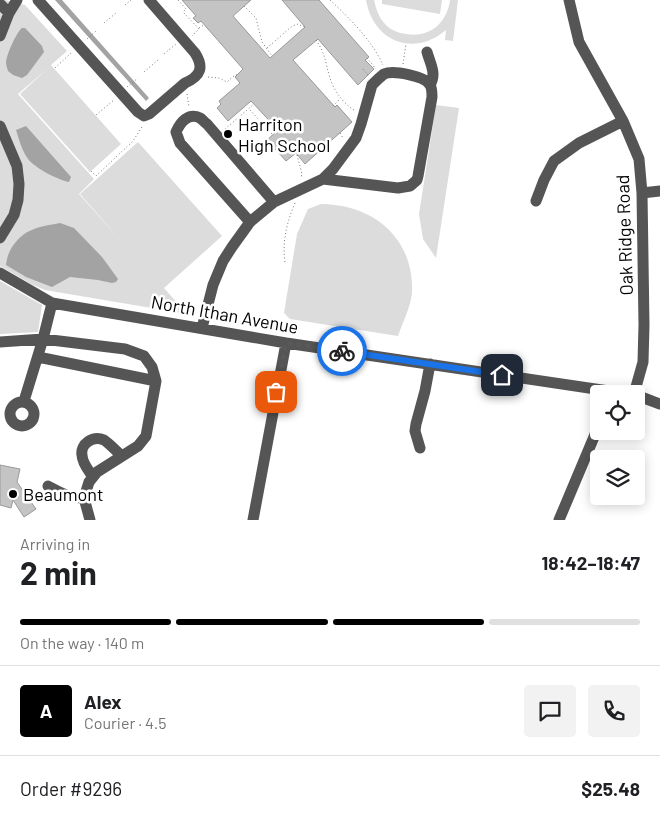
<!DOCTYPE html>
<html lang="en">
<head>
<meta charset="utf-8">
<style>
	body { margin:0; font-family:Barlow,sans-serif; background:#f2f2f2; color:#202124; height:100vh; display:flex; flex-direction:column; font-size:19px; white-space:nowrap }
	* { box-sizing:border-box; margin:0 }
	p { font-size:16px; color:#757577 }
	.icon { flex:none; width:28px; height:28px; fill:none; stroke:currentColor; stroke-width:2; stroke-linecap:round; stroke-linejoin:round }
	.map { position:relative; height:520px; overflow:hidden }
	.sheet { display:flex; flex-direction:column; background:#fff; flex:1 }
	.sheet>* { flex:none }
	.tools { position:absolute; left:590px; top:385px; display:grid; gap:10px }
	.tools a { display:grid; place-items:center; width:55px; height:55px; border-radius:5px; background:#fff; box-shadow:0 2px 12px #0003; font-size:25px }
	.pin { position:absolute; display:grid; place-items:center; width:42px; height:42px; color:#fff; margin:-21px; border-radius:10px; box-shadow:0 2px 8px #0006 }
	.courier { position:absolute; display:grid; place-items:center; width:50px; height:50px; margin:-25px; border:4px solid #1a73e8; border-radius:50%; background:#fff; color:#222; box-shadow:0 1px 6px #0007 }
	.overview em { font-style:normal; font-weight:700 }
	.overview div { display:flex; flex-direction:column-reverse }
	.overview { display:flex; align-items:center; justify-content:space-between; height:85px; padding:0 20px }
	h1 { font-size:32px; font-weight:700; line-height:38px }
	.bar { display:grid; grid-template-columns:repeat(4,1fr); gap:8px 5px; align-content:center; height:60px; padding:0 20px }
	.bar i { height:6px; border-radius:4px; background:#e0e0e0 }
	.bar .selected { background:#000 }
	.bar p { grid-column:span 4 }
	.line { display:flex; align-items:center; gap:12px; padding:0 20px; border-top:1px solid #e0e0e0 }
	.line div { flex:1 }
	.round { display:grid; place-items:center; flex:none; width:52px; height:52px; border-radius:5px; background:#f2f2f2 }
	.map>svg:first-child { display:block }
</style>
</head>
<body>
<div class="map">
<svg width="660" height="520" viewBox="0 0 660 520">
	<rect width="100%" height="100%" fill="#fff"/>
	<!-- green -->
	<path fill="#dcdcdc" d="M0 0H5L25 5 67 51 51 65 121 144 90 172 20 94 48 68 18 94 94 179 79 194 122 242 80 194 138 142 222 236 164 288 187 314 45 290 31 284 0 266Z
		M366 0H374C376 9 379 18 386 25 391 30 398 33 406 34 430 38 447 23 450 0H458L453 41 445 40 446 30C413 58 373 41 366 0Z
		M382 0H442L440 14 382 4Z
		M436 105 459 108 436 258 423 239 419 214Z
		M321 204C372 204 414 237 412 292 411 307 403 321 398 336L290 319 284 313 297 234 308 209Z
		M0 281 42 305 38 332 0 334Z"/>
	<!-- water -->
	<path fill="#a3a3a3" d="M55 0H62L149 98 146 101Z
		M22 28H25L42 46 44 52 27 75 22 78 13 75 8 71C7 68 6 65 6 62 7 54 16 33 22 28Z
		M26 126 71 177 69 182C58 180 35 168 28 159 22 151 19 139 16 130Z
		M60 223 74 228 102 257 118 279 116 282 112 283 98 280 70 277 52 287 26 277 6 265C7 258 8 254 12 247 25 228 39 227 60 223Z"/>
	<!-- building -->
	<path fill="#c4c4c4" stroke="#999" d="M182 0H251L233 16 270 58 305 27 282 0H319L369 57 365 60 374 69 358 85 318 39 293 60 335 107 337 105 352 122 305 164 296 153 286 161 267 140 278 130 251 101 228 121 217 108 221 104 219 101 240 83 235 77 243 69 201 21 198 23 193 18 196 16Z
		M0 465 20 469 17 482 36 509 24 517 13 500 11 508 0 505Z"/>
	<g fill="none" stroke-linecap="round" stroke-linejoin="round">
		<!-- path -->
		<path stroke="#777" stroke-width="1" stroke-dasharray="1 2.5" stroke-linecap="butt" d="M178 0 186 9 183 12 199 29 192 36
			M330 0C350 19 371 39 383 65
			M125 5 131 0
			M244 6 256 18 262 42 272 56
			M104 23 116 13
			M199 28 204 25
			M87 39 96 31
			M316 40C326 55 325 62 330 78 334 91 343 103 354 110
			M267 48 291 27 297 24 305 27
			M164 54 176 44
			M367 58 376 69
			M403 64 406 44
			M55 68 71 53
			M363 69 368 75
			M144 72 158 60
			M208 77 219 78 227 82 235 75H237
			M127 87 138 78
			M187 94 189 107
			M333 106 340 99
			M250 110 273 135
			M96 115 114 100
			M239 118 248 128 257 120
			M225 129 254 104
			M340 133 343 138
			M297 155 302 174 301 178
			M91 171 96 176 133 141 142 127
			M285 262C282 241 287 222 295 203"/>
		<!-- minor -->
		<path stroke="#555" stroke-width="11" d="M38 0 138 112 144 116 149 114 185 83C201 76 204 67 195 53L149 0
			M569 0 579 42 623 121 639 159 642 193 644 325 643 362 634 394
			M0 4 9 13
			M0 36 9 13 17 0
			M427 52C430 63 437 74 430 85
			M0 126 17 166 19 184 18 200 14 215 0 238
			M642 193 660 191
			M536 201 544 180 554 161 579 143 623 121
			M274 202 323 179 333 169 356 138 361 124 372 85C375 82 380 77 384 74 393 70 425 76 430 85 432 88 432 93 432 97L418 176 417 180 410 186 398 188 323 179
			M0 273 52 303 286 343 629 394
			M202 328 213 285 223 261 232 247 250 222 274 202 207 124C204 122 202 119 200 118 188 112 180 123 176 132L180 143 250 222
			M0 342 43 339 125 349 144 356 152 367 156 381 146 436 138 446 97 472 89 482 84 498 90 520
			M38 357 156 381
			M636 395 660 404
			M24 401 43 339 52 303
			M10 414a12 12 0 1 1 24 0a12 12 0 1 1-24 0Z
			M420 448 415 431 416 424 425 391 430 364
			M93 477C89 471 82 463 82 455 80 444 93 435 104 440 110 444 116 451 122 456
			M48 486C61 493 69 498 84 498
			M253 520 286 343
			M559 520 599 425"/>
	</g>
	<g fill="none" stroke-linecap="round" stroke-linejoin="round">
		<!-- done -->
		<path stroke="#595959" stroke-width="5" stroke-dasharray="0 9" d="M276 392 286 343 342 351"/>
		<!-- route -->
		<path stroke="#1a73e8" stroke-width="6" d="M342 351 502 375"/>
	</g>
	<!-- markers -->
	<g fill="#000" stroke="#fff" stroke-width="2">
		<circle cx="228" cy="134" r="5"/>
		<circle cx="13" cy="494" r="5"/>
	</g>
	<g text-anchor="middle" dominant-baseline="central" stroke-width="5" stroke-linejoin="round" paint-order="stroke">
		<!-- poi labels -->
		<g font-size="18" fill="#000" stroke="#fff" text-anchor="start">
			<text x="238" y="124">Harriton<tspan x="238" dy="21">High School</tspan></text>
			<text x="23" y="494">Beaumont</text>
		</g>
		<!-- street labels -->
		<g font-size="18" fill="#000" stroke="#fff">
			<text transform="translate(624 235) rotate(-92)">Oak Ridge Road</text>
			<text transform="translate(225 314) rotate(10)">North Ithan Avenue</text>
		</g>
	</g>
</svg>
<div class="tools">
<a><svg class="icon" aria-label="locate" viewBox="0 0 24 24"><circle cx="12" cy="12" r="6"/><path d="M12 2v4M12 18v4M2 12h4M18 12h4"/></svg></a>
<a><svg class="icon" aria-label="layers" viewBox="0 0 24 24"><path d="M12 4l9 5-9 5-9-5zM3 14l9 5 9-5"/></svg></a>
</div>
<div class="pin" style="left:276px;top:392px;background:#ea580c"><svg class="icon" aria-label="bag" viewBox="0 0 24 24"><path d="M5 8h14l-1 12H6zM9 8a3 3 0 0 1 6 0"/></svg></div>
<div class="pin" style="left:502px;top:375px;background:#1f2937"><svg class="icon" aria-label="home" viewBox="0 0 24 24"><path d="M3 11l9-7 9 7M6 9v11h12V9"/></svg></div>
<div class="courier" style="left:342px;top:351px"><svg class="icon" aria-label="bike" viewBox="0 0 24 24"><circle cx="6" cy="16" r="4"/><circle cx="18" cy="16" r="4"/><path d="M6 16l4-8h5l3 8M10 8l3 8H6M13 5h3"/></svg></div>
</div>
<section class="sheet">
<div class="overview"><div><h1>2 min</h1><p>Arriving in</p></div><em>18:42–18:47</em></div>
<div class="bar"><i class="selected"></i><i class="selected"></i><i class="selected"></i><i></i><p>On the way · 140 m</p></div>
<div class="line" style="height:90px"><b class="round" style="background:#000;color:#fff">A</b><div><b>Alex</b><p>Courier · 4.5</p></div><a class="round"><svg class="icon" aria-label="chat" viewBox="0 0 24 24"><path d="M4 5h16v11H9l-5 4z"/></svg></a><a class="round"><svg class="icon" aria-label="phone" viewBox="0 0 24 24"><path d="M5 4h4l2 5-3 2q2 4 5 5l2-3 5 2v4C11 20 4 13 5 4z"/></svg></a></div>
<div class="line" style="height:65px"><div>Order #9296</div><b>$25.48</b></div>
</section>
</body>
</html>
